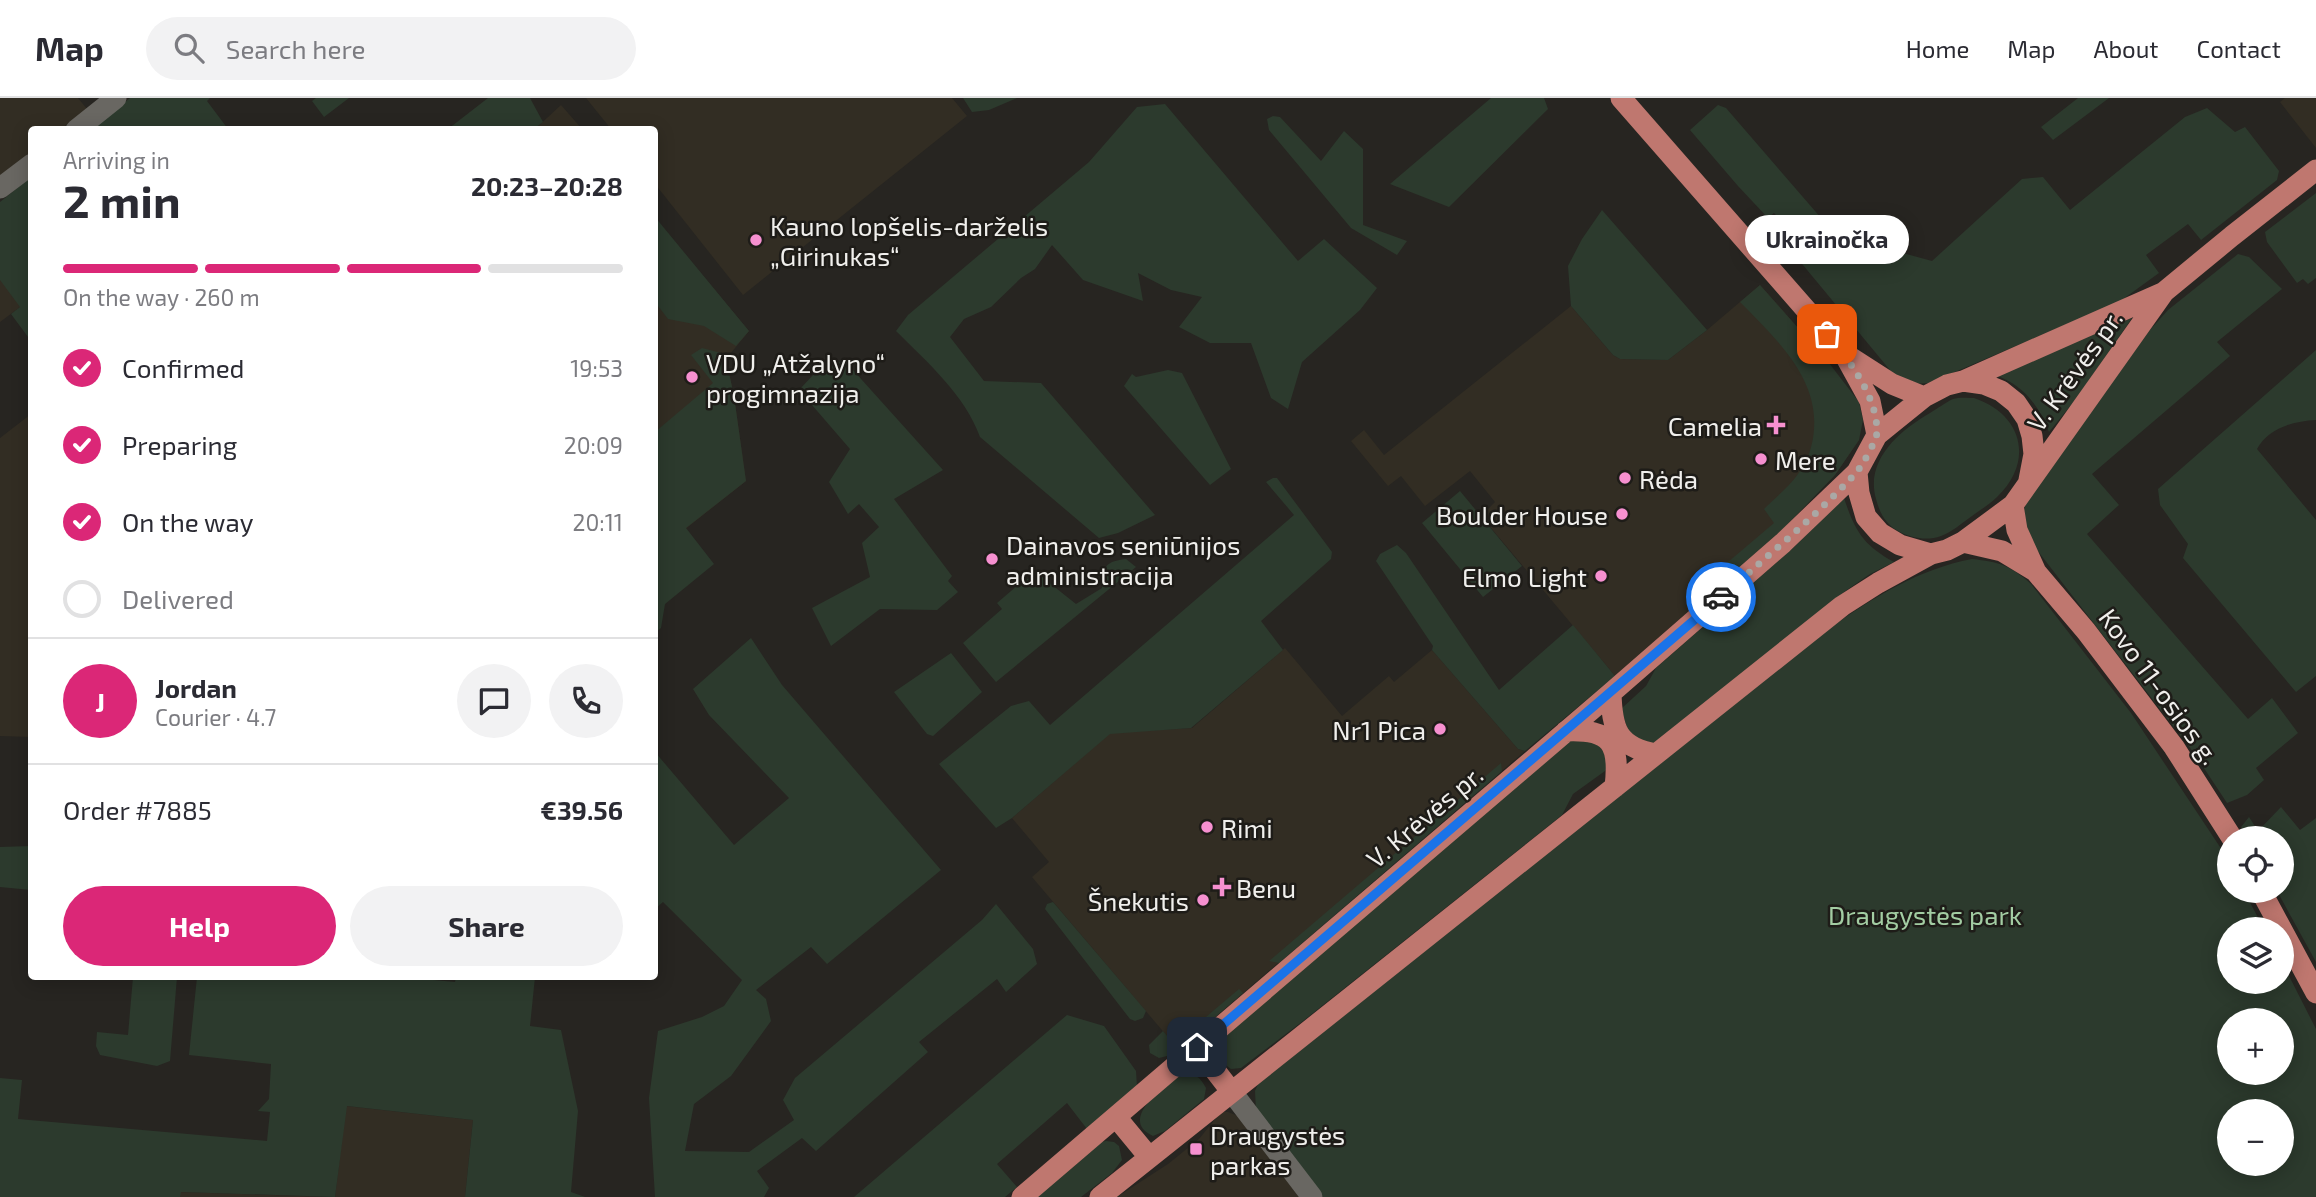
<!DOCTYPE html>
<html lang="en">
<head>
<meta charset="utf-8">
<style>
	body { margin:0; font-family:"Exo 2",sans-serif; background:#f2f2f3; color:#2b2b33; height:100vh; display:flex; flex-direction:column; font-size:26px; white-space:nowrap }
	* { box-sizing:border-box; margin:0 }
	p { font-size:23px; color:#7c7c81 }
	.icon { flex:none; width:38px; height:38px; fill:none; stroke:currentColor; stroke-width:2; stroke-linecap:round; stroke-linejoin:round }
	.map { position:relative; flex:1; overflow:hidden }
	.drawer { position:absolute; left:28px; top:28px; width:630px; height:854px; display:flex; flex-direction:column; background:#fff; border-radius:7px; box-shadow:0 4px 18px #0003 }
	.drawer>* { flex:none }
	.controls { position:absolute; left:2217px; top:728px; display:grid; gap:14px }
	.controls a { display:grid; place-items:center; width:77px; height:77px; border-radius:50%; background:#fff; box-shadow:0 4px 18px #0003; font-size:35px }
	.pin { position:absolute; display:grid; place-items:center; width:60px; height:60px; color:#fff; margin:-30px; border-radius:14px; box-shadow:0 4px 10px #0006 }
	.courier { position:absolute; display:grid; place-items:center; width:70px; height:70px; margin:-35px; border:5px solid #1a73e8; border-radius:50%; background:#fff; color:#222; box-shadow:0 2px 9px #0007 }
	.bubble { position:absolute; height:49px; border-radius:24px; background:#fff; box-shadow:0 4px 18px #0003; font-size:23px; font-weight:700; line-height:49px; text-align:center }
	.head em { font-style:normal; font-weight:700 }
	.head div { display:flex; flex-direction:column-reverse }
	.head { display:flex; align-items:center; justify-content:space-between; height:119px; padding:0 35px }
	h1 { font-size:46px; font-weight:700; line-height:52px }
	.bar { display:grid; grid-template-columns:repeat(4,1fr); gap:10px 7px; align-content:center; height:84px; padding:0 35px }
	.bar i { height:9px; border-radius:5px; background:#e1e1e2 }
	.bar .current { background:#db2777 }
	.bar p { grid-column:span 4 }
	.line { display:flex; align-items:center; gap:18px; padding:0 35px; border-top:2px solid #e1e1e2 }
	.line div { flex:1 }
	.round { display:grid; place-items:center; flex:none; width:74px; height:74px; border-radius:37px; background:#f2f2f3 }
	ol { padding:0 35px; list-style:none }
	li { display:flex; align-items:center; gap:21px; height:77px }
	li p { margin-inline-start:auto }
	li .icon { padding:7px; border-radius:50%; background:#db2777; color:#fff; stroke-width:4 }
	li:last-child { color:#7c7c81 }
	li i { width:38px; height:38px; border:4px solid #e1e1e2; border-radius:50% }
	.action { display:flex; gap:14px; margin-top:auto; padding:14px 35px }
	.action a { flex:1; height:80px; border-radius:42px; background:#db2777; color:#fff; font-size:28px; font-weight:700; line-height:80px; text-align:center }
	.action a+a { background:#f2f2f3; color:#2b2b33 }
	header { display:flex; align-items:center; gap:42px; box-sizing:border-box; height:98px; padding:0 35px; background:#fff; border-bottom:2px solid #e1e1e2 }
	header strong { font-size:33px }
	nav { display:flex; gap:38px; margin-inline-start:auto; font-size:24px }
	.search { width:490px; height:63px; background:#f2f2f3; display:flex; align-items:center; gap:18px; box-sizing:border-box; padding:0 24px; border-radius:38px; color:#7c7c81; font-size:26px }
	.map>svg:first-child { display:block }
</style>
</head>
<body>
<header>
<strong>Map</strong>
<div class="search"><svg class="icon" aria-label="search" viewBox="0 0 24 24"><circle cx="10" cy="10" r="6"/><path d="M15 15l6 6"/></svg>Search here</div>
<nav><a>Home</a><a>Map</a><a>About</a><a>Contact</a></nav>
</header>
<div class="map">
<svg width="2316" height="1099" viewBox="0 0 2316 1099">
	<rect width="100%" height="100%" fill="#272521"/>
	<!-- built -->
	<path fill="#322d23" d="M0 0H78L87 11 61 31 32 32 31 54 0 78Z
		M586 0H952L967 18 743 197 655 86 654 32 611 31Z
		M2285 0H2316V50L2280 4Z
		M561 7 582 31 534 32Z
		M654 119 749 233 726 261 734 298 746 383 655 455Z
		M0 133 32 181 31 201 0 224Z
		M1760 187 1829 265 1859 342 1835 377 1781 433 1615 578 1481 418 1495 404 1470 373 1425 408 1401 378 1388 388 1351 343 1364 332 1384 357 1571 208 1613 257 1620 261 1668 262 1707 232Z
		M31 316V639L0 638V340Z
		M1285 550 1342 618 1389 578 1394 584 1432 552 1518 651 1525 653 1178 951 1032 779 1049 764 1012 720 1110 635 1192 630Z
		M346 1008 473 1022 465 1099H335Z
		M1221 1014H1228L1238 1018 1299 1099H1117L1168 1066 1199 1041Z
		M180 1094 331 1099H180Z"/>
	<!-- green -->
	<path fill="#2c3a2d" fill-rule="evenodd" d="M130 0H210L207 3 228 31 91 32Z
		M316 0H349L324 19 312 3Z
		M488 0H530L543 24 534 31H448Z
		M963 0H1017L989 12 972 14Z
		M1491 0H1544L1548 11 1449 109 1390 86Z
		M2078 0H2109L2053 42 2041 29Z
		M1165 6 1298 163 1324 141 1377 190 1360 212 1302 264 1288 311 1271 300 1251 245H1210L1179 229 1202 199 1171 192 1138 175 1143 203 1083 182 1052 147 1035 171 1021 180 991 209 964 221 950 239 984 283 1041 285 1155 417 1118 435 1099 440 980 339C965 297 927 264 896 233L908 217 1089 64 1137 9Z
		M1718 7 1726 10 1828 128 1899 154 1932 163 2022 81 2043 79 2070 112 2185 19 2207 10 2235 34 2245 29 2279 73 2277 82 2201 142 2188 126 2146 157 2159 175 2119 204 1929 285 1912 286 1899 283 1798 161 1793 152 1800 142 1774 115 1768 120 1738 88 1690 32Z
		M1273 18 1280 19 1321 63 1344 33 1363 51V127L1407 143 1397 157 1351 130 1269 32 1267 21Z
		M31 79V243L11 216 20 209 0 182V104Z
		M2316 95V180L2308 186 2303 181 2297 185 2267 144 2265 134Z
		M1602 112 1707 232 1668 262 1620 261 1613 257 1571 208 1568 168 1582 141Z
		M655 119 749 233 736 248 704 228 668 221 655 204Z
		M2238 156 2249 159 2282 191 2217 244 2230 258 2092 376 2119 407 2087 436 2248 621 2272 600 2298 635 2256 670 2264 682 2247 697 2227 705 2194 655 2027 439 2024 412 2028 398 2150 232 2168 212Z
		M1760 187 1829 265 1859 304 1863 322 1859 342 1835 377 1781 433 1701 503 1692 502 1688 498 1774 425 1764 411C1775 400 1789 389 1798 376 1808 363 1813 347 1814 331 1818 278 1774 239 1740 204Z
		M2132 220 2076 301 2049 334C2038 306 2023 287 1995 277Z
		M702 250 729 257 726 261 734 298 746 383 686 430 714 466 665 506 661 530 655 535V334L713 285 691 257Z
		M2316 252V322C2294 323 2268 330 2257 351L2316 422V578L2296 594 2183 460 2188 446 2160 407 2158 391Z
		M844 262 943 372 894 401 952 478 948 483 958 494 937 512 880 511 831 548 812 510 870 479 862 445 879 429 859 406 848 416 829 384 850 351 799 292 814 276Z
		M1168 272 1182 275 1231 371 1210 387 1124 288 1132 276 1136 279Z
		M1974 300C2022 316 2035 363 1997 399 1990 406 1980 412 1972 418 1962 425 1952 434 1941 438 1927 443 1912 440 1900 434 1886 427 1880 416 1876 401 1865 362 1899 333 1930 315 1937 311 1946 304 1953 301 1959 299 1968 300 1974 300Z
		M1273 380H1277L1332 454 1331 461 1261 523 1283 552 1191 630 1110 636 1012 720 996 730 939 666 1011 608 1029 603 1050 627 1294 417 1266 384Z
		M1460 393 1522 468 1483 499 1422 425Z
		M1844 400C1855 433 1863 447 1894 464L1870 476 1844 494 1653 647 1632 645 1621 611 1646 588 1656 570 1794 449Z
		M1397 447 1406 455 1499 592 1573 527 1615 578 1525 653 1518 651 1432 552 1433 548 1376 463 1380 456Z
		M1126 461 1136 469 996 584 963 545 1002 511 997 505 1018 487 1037 475 1076 506 1102 490C1104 469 1103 464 1126 461Z
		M1972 461C1999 464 2010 467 2031 486L2131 615 2222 752 2229 767 2230 793H2244L2264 831H2230V884H2282V864L2316 931V1099H1323L1256 1013 1255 993 1258 986 1830 530C1874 499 1919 471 1972 461ZM2230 922H2282V975H2230ZM2230 1013H2282V1066H2230Z
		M751 540 782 587 941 772 827 866 811 849 756 892 766 901 771 923 731 978 694 1006 685 1053 749 1054 794 1022 783 1002 795 980 982 822 996 806 1033 851 1037 866 1006 894 997 881 919 944 928 954 816 1053 802 1040 757 1073 769 1090 764 1099H655L649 1000 658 933 702 919 724 908 742 882 663 804 655 811V654L734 747 789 700 709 617 693 591Z
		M951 555 982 594 933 638 927 636 894 594Z
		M1574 639 1603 645 1611 665 1605 673 1573 696 1562 717 1303 923 1241 970 1231 971 1223 965 1218 948 1234 927Z
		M1501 665 1502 673 1279 865 1269 863Z
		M2281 709 2300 732 2316 720V864L2277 793H2282V740H2248L2241 729 2249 719 2258 733Z
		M31 748V792L0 789V749Z
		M1053 804 1146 913 1143 920 1135 923 1130 921 1045 811 1047 806Z
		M391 878 455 884 456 879H535L530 928 561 932 578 1013 571 1094 585 1099H465L473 1022 347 1008 335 1099 181 1094 180 1099H0V980L22 982 18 1021 267 1043 270 1014 258 1013 269 1001 271 966 189 957 197 879Z
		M133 879H177L170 963 157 968 100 957 96 948 97 934 128 937Z
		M1239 891 1243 895 1171 957 1159 960 1150 955 1149 947 1163 933 1174 946Z
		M1067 917 1104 928 1136 973 1137 989 1087 1031 1067 1005 997 1066 1017 1089 1005 1099H854Z
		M1182 976C1195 975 1200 979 1206 990L1204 1001 1165 1033 1153 1038C1117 1022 1165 987 1182 976Z
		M1106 1043 1114 1044 1119 1048 1122 1062 1112 1075 1081 1099H1036L1101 1044Z"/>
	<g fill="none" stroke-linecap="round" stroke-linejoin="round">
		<!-- minor -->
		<path stroke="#696762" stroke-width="21" d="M76 32 116 0
			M0 90 32 66
			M1231 993 1312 1099"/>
		<!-- major -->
		<path stroke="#bf776f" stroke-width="21" d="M1621 0 1843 254 1870 303 1877 337
			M1850 259 1892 286 1924 299
			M1963 283 2162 195
			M2029 382 2034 356 2032 338 2027 321 2016 305 2001 293 1984 286 1963 283 1947 287 1924 299 1893 324 1877 337 1857 374 1859 395 1866 419 1880 435 1900 447 1931 456 1947 452 1963 444 2013 407 2164 194 2232 138 2316 72
			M2013 407 2017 432 2036 474 2086 533 2174 649 2232 740
			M1963 444 2002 453 2035 473
			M1611 595C1612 631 1617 649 1656 656
			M1566 633C1612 631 1620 646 1615 689
			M2261 793 2316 895
			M1197 949 1231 993
			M1116 1019 1149 1059
			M1022 1099 1611 595 1783 445 1857 374
			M1100 1099 1842 508 1878 485 1931 456"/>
	</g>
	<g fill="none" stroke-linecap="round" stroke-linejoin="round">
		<!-- done -->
		<path stroke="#aaa8a5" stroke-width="7" stroke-dasharray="0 12.6" d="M1721 499C1766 459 1814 420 1855 376 1861 370 1877 342 1877 334 1877 298 1850 263 1827 236"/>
		<!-- route -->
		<path stroke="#1a73e8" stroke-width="9" d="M1197 949 1721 499"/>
	</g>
	<!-- markers -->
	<g fill="#f690d0" stroke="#1e1c18" stroke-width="2.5">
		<circle cx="756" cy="142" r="7"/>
		<circle cx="692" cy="279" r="7"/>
		<path d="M1772.5 316.5h7v7h7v7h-7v7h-7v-7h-7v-7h7z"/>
		<circle cx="1761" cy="361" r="7"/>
		<circle cx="1625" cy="380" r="7"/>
		<circle cx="1622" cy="416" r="7"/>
		<circle cx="992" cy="461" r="7"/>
		<circle cx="1601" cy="478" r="7"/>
		<circle cx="1440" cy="631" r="7"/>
		<circle cx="1207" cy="729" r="7"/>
		<path d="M1218.5 778.5h7v7h7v7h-7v7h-7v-7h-7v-7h7z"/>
		<circle cx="1203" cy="802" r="7"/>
		<rect x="1189" y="1044" width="14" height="14" rx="3.5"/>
	</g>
	<g text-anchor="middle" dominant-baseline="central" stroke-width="5" stroke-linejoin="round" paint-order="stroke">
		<!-- poi labels -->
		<g font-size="26" fill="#f0efec" stroke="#1e1c18" text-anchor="start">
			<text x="770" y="127">Kauno lopšelis-darželis<tspan x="770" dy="30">„Girinukas“</tspan></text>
			<text x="706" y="264">VDU „Atžalyno“<tspan x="706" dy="30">progimnazija</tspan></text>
			<text x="1762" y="327" text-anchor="end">Camelia</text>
			<text x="1775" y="361">Mere</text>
			<text x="1639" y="380">Rėda</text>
			<text x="1608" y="416" text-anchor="end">Boulder House</text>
			<text x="1006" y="446">Dainavos seniūnijos<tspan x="1006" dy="30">administracija</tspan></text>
			<text x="1587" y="478" text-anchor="end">Elmo Light</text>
			<text x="1426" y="631" text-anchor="end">Nr1 Pica</text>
			<text x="1221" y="729">Rimi</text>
			<text x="1236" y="789">Benu</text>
			<text x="1189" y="802" text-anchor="end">Šnekutis</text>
			<text x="1210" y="1036">Draugystės<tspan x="1210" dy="30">parkas</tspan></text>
		</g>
		<!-- street labels -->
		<g font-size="26" fill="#f0efec" stroke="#1e1c18">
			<text transform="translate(2074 272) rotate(-54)">V. Krėvės pr.</text>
			<text transform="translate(2160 588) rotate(54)">Kovo 11-osios g.</text>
			<text transform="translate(1424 718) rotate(-40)">V. Krėvės pr.</text>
		</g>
		<!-- park labels -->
		<g font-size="26" fill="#a3cda3" stroke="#1e1c18">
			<text x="1925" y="816">Draugystės park</text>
		</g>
	</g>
</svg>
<div class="controls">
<a><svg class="icon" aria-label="locate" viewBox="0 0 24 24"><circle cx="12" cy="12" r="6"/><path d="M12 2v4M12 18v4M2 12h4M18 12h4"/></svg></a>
<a><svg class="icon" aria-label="layers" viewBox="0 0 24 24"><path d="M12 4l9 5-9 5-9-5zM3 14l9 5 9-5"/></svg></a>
<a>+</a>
<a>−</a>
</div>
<div class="pin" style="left:1827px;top:236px;background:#ea580c"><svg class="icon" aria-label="bag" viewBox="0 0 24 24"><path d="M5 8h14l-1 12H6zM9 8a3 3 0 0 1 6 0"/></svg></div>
<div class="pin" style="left:1197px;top:949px;background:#1f2937"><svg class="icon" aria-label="home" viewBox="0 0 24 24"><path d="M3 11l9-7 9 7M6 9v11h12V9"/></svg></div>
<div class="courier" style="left:1721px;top:499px"><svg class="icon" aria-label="car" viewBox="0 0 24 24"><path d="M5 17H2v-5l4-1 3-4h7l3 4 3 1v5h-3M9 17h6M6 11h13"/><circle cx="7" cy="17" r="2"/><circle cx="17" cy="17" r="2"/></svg></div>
<div class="bubble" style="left:1745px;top:117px;width:164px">Ukrainočka</div>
<section class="drawer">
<div class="head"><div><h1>2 min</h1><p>Arriving in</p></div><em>20:23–20:28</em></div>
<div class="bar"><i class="current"></i><i class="current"></i><i class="current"></i><i></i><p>On the way · 260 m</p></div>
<ol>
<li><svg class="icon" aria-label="check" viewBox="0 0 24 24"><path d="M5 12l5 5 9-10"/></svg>Confirmed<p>19:53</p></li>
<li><svg class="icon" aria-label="check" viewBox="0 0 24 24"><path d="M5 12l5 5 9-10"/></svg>Preparing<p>20:09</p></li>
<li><svg class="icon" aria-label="check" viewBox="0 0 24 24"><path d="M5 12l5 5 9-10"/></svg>On the way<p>20:11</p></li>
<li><i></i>Delivered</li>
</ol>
<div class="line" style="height:126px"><b class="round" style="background:#db2777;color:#fff">J</b><div><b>Jordan</b><p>Courier · 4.7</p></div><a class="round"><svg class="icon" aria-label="chat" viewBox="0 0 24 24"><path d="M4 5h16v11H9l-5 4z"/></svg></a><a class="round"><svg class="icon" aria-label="phone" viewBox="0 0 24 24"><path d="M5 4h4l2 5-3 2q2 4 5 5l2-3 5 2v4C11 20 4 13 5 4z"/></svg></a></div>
<div class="line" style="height:91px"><div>Order #7885</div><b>€39.56</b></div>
<div class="action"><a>Help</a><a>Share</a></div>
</section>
</div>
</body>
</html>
